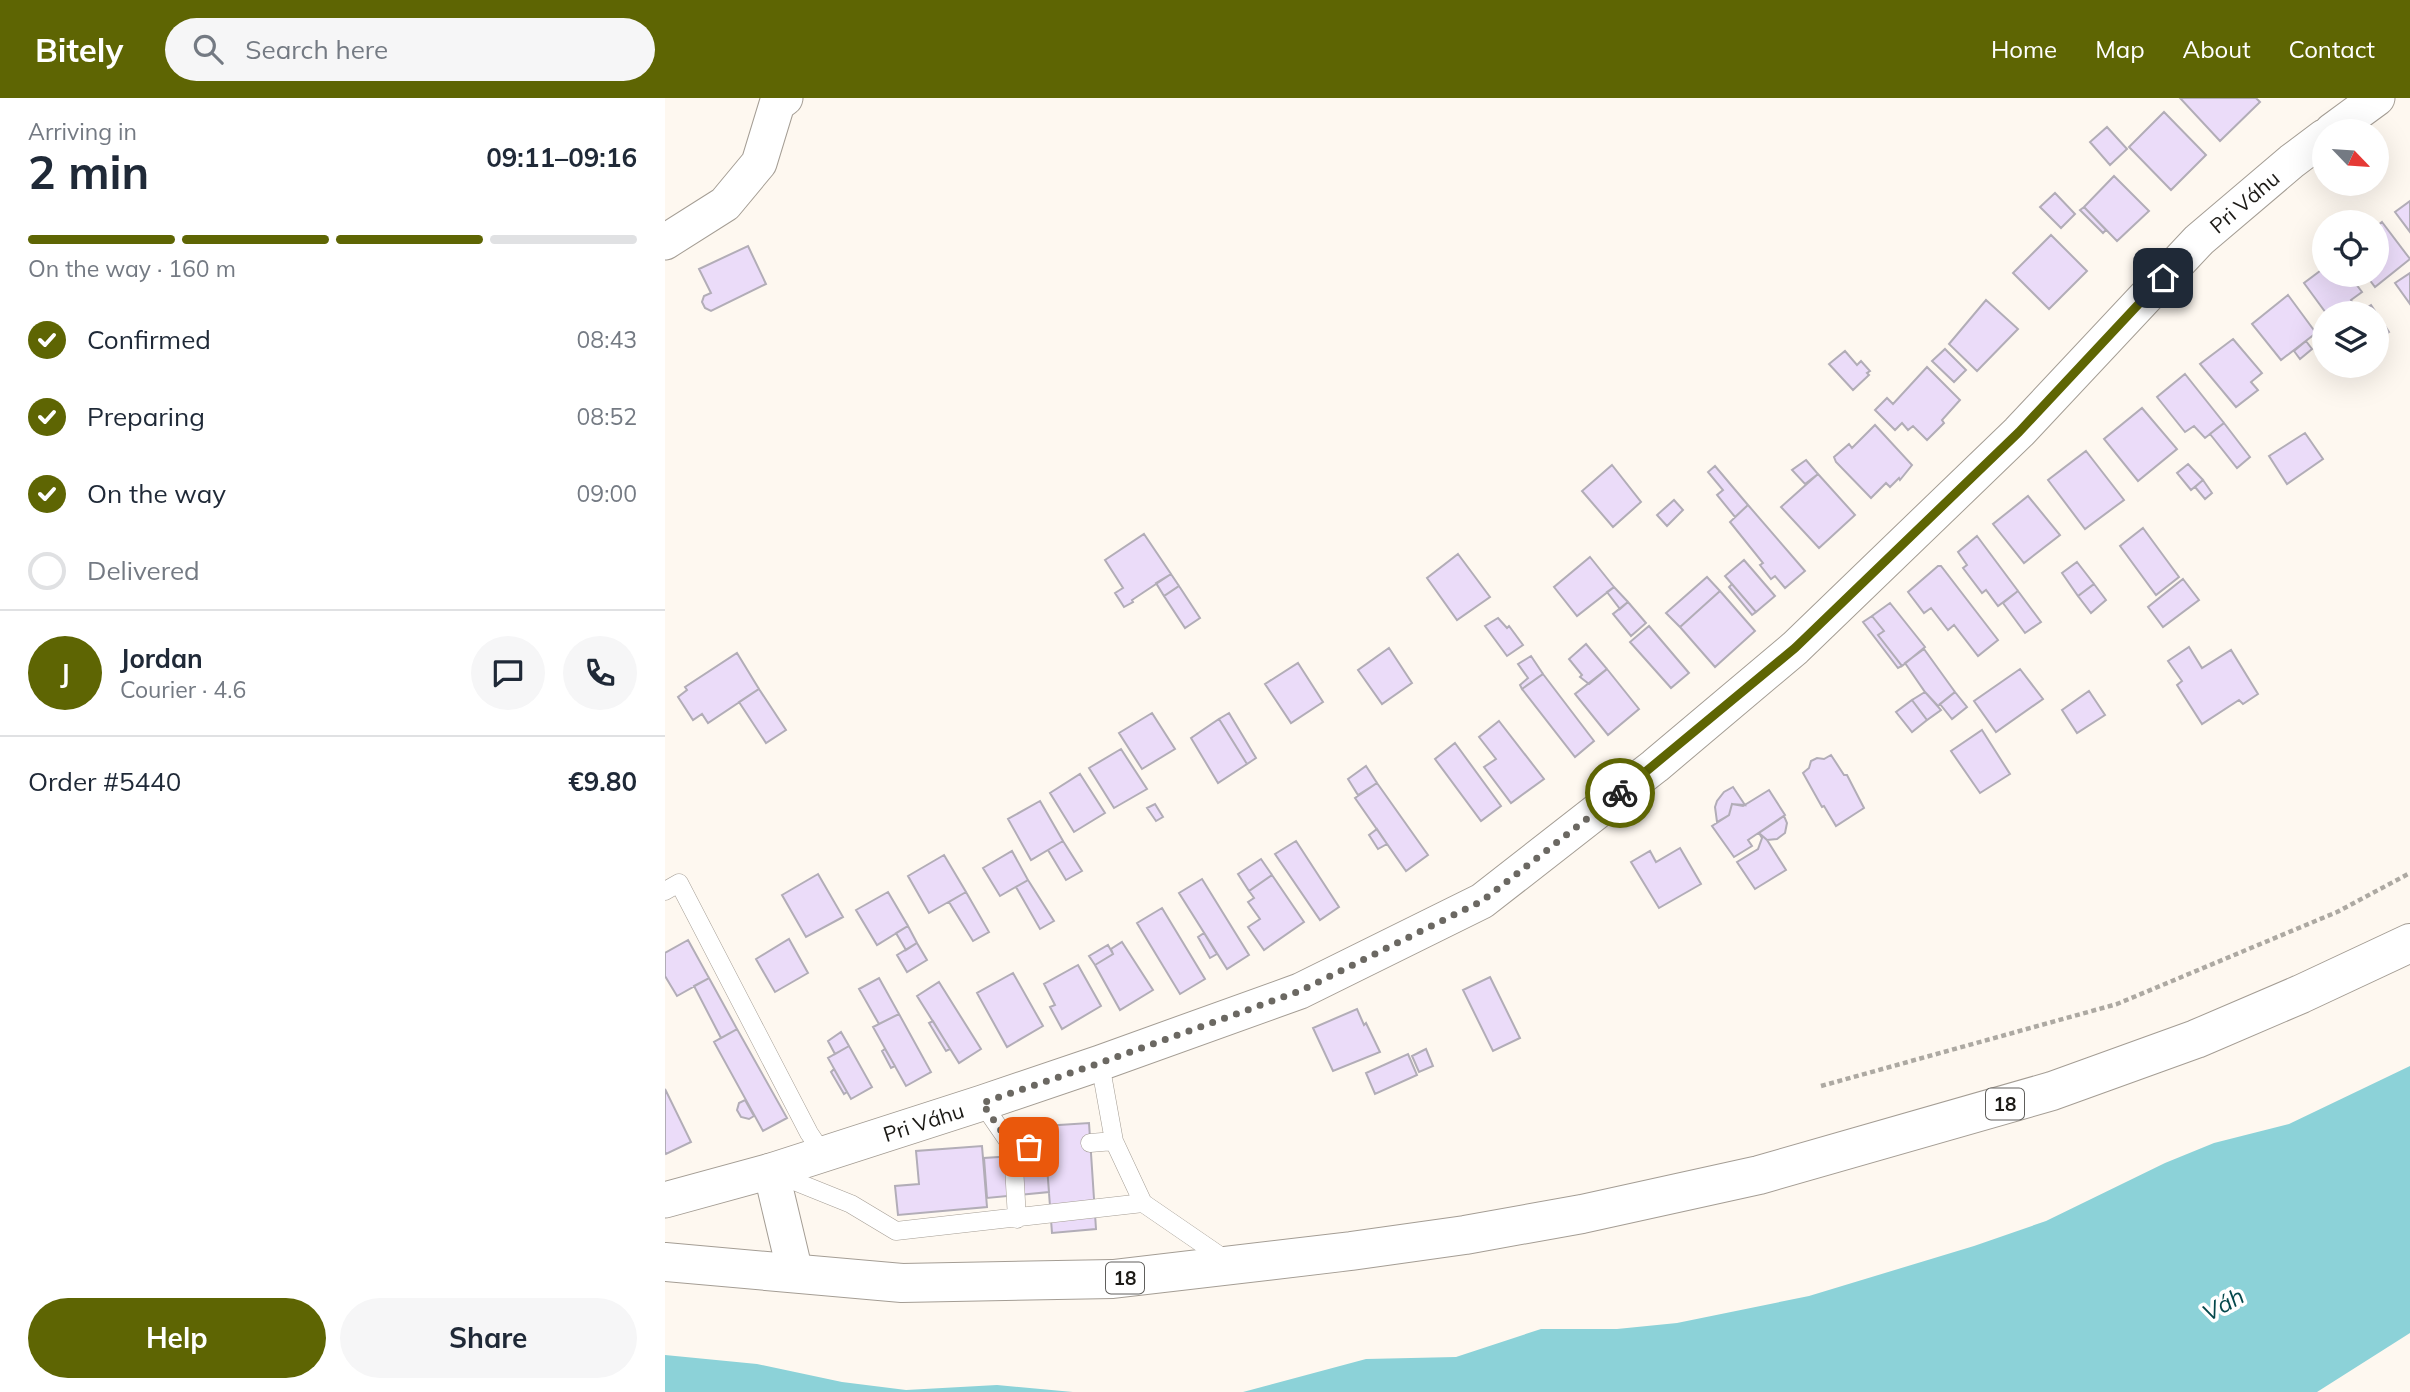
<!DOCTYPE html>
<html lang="en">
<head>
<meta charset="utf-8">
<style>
	body { margin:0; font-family:Mulish,sans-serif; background:#f6f6f7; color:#1f2937; height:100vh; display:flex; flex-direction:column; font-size:26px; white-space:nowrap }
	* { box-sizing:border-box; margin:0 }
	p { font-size:23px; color:#747a83 }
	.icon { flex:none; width:38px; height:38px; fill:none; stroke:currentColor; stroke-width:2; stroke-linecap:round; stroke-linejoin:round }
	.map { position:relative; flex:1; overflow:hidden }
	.drawer { display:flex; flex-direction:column; background:#fff; width:665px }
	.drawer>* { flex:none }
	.needle { width:46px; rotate:115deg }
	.fabs { position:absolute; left:1647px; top:21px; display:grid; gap:14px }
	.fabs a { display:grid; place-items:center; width:77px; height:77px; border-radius:50%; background:#fff; box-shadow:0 7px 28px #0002; font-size:35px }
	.pin { position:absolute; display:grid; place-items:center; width:60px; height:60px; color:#fff; margin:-30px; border-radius:14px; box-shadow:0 4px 10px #0006 }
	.courier { position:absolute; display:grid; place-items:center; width:70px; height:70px; margin:-35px; border:5px solid #5e6503; border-radius:50%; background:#fff; color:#222; box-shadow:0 2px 9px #0007 }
	.summary em { font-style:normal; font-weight:700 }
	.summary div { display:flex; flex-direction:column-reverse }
	.summary { display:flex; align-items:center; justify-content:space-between; height:119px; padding:0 28px }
	h1 { font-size:46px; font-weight:700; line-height:52px }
	.bar { display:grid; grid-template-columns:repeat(4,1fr); gap:10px 7px; align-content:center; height:84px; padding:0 28px }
	.bar i { height:9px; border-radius:5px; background:#e0e1e3 }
	.bar .selected { background:#5e6503 }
	.bar p { grid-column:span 4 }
	.line { display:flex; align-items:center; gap:18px; padding:0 28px; border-top:2px solid #e0e1e3 }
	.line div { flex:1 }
	.round { display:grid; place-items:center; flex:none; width:74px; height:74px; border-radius:37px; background:#f6f6f7 }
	ol { padding:0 28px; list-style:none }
	li { display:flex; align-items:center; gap:21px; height:77px }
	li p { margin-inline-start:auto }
	li .icon { padding:7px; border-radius:50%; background:#5e6503; color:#fff; stroke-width:4 }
	li:last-child { color:#747a83 }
	li i { width:38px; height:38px; border:4px solid #e0e1e3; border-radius:50% }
	.cta { display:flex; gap:14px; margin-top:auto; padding:14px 28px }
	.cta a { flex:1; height:80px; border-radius:42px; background:#5e6503; color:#fff; font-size:28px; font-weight:700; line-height:80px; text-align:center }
	.cta a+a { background:#f6f6f7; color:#1f2937 }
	header { display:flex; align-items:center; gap:42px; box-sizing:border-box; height:98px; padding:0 35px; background:#5e6503; color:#fff }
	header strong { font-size:33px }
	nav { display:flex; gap:38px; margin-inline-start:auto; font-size:24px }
	.search { width:490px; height:63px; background:#f6f6f7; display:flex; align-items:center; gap:18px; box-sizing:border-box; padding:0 24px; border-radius:38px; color:#747a83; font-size:26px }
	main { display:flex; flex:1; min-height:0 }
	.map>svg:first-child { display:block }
</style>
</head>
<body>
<header>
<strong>Bitely</strong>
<div class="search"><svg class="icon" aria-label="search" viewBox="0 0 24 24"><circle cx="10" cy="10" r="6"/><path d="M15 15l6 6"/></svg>Search here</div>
<nav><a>Home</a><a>Map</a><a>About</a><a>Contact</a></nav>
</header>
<main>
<section class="drawer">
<div class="summary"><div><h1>2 min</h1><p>Arriving in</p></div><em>09:11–09:16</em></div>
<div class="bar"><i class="selected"></i><i class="selected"></i><i class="selected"></i><i></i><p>On the way · 160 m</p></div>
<ol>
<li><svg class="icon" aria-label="check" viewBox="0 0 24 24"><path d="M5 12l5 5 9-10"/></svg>Confirmed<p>08:43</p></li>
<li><svg class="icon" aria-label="check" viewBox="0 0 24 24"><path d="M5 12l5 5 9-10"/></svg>Preparing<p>08:52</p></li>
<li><svg class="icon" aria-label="check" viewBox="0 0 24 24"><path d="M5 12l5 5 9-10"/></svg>On the way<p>09:00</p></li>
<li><i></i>Delivered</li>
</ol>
<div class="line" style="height:126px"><b class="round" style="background:#5e6503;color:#fff">J</b><div><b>Jordan</b><p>Courier · 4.6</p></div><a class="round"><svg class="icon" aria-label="chat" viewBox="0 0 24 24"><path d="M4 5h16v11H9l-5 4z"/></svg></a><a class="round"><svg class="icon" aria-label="phone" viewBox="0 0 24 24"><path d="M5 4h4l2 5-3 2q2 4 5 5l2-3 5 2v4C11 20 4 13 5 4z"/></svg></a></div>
<div class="line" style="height:91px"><div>Order #5440</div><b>€9.80</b></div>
<div class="cta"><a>Help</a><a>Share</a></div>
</section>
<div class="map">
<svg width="1745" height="1294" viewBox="0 0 1745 1294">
	<rect width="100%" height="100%" fill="#fef8f0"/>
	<!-- water -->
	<path fill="#8cd2d8" d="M1745 968V1235L1652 1294H578L701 1261 791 1259 876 1231H952L1012 1225 1144 1198 1309 1148 1381 1123 1500 1065 1549 1045 1624 1026Z
		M0 1257 92 1266 177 1284 241 1292 332 1287 408 1294H0Z"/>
	<!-- building -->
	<path fill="#ebdcf9" stroke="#b2adb7" stroke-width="2" d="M1515 0H1591L1595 4 1555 43Z
		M1499 14 1541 57 1506 92 1464 49Z
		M1442 29 1462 51 1445 67 1425 44Z
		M1449 78 1484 113 1452 143 1419 109Z
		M1390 95 1410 116 1396 130 1375 109Z
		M1745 103V134L1730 114Z
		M1419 109 1441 132 1438 135 1415 112Z
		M1717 124 1745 161 1710 189 1701 177H1712V128Z
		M1386 137 1422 173 1384 211 1348 175Z
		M83 148 101 186 46 213 40 210 37 204 39 198 46 195 34 171Z
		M1659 170V177H1684L1697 194 1686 202 1689 207 1678 215 1673 212 1668 215H1661L1639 185Z
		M1745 175V206L1730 185Z
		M1623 197 1651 235 1616 262 1587 226Z
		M1321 202 1353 231 1312 273 1284 246Z
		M1706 207 1724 234 1712 242V215H1693Z
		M1568 241 1597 275 1586 284 1593 292 1571 309 1535 266Z
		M1641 243 1647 251 1635 261 1629 253Z
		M1280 251 1301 272 1289 284 1267 263Z
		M1180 253 1192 267 1196 263 1205 273 1202 275 1204 277 1188 292 1164 266Z
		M1262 269 1295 302 1277 322 1279 325 1262 342 1248 328 1243 332 1237 325 1230 332 1210 312 1222 300 1228 306Z
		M1520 276 1559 325 1540 340 1529 328 1520 334 1492 299Z
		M1477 310 1512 351 1473 383 1439 341Z
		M1559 325 1585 359 1572 370 1545 336Z
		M1210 327 1247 367 1235 382 1234 380 1225 389 1221 385 1206 400 1171 364 1169 359 1184 346 1187 350Z
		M1640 335 1658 361 1622 386 1604 358Z
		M1421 353 1459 402 1420 431 1383 382Z
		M1141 362 1153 376 1140 386 1127 372Z
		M1523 366 1538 382 1526 392 1512 375Z
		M947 367 976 404 948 429 917 393Z
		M1050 368 1083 407 1070 419 1052 397 1058 392 1043 374Z
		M1153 376 1190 417 1154 450 1116 409Z
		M1538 382 1547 395 1540 401 1530 389Z
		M1363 398 1395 437 1359 465 1328 426Z
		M1009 402 1018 412 1002 428 992 417Z
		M1083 407 1140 473 1120 490 1110 478 1106 481 1095 467 1098 465 1065 424Z
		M1478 430 1514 479 1491 497 1455 448Z
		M479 436 506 476 467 502 468 504 459 509 450 495 458 490 440 462Z
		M1312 438 1353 493 1333 508 1321 492 1317 495 1298 470 1302 467 1293 454Z
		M793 456 825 499 792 522 762 480Z
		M925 459 949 489 912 518 889 489Z
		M1079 462 1110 498 1091 514 1060 478Z
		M1412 464 1429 486 1413 498 1397 475Z
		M1273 468H1276L1333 542 1313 558 1289 527 1283 532 1266 510 1259 515 1243 494Z
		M506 476 514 488 499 498 491 485Z
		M1042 479 1055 493 1015 529 1001 515Z
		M1518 481 1534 502 1498 529 1483 509Z
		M1067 486 1091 514 1087 517 1064 489Z
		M1429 486 1441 502 1426 515 1413 498Z
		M514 488 535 520 520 530 499 498Z
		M949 489 963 504 955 511 942 494Z
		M1055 493 1090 533 1050 569 1015 529Z
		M1353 493 1376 524 1360 535 1338 505Z
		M963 504 981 525 966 538 948 516Z
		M1225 505 1260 549 1237 568 1213 537 1219 533 1207 518Z
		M1207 518 1219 533 1213 537 1237 568 1233 570 1198 524Z
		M833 520 842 530 844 528 858 547 842 558 820 528Z
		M984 528 1024 575 1006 590 965 544Z
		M921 546 942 571 924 586 915 579 917 577 904 561Z
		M1524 549 1537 570 1566 552 1593 596 1578 606 1574 602 1537 626 1512 587 1517 583 1503 563Z
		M724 550 747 585 717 606 693 572Z
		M1259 551 1290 594 1273 608 1260 594 1240 565Z
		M72 555 94 591 43 625 37 616 28 622 13 599 22 592 20 589Z
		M866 558 878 576 857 591 855 587 863 580 853 566Z
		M633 565 658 604 626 625 600 586Z
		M942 571 974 611 943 637 910 596Z
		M1355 571 1378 601 1331 634 1309 603Z
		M878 576 929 643 910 659 857 591Z
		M94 591 121 632 101 645 74 604Z
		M1424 593 1440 617 1412 635 1397 612Z
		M1260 594 1276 612 1262 622 1247 602Z
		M1290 594 1302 609 1287 621 1275 606Z
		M1247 602 1262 622 1247 634 1231 614Z
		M487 615 510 651 477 671 454 635Z
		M564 615 591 660 582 666 554 621Z
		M554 621 582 666 553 685 526 640Z
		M834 623 879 681 846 705 819 669 831 661 814 639Z
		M1317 632 1345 676 1315 695 1286 653Z
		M790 645 836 708 816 723 770 661Z
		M456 651 482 691 449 710 424 670Z
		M1166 657 1179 677H1182L1199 710 1171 728 1159 708 1157 709 1138 675 1144 670 1146 663 1152 660 1159 661Z
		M701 668 712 685 693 697 683 681Z
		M415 676 440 715 409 734 385 695Z
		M712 685 763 757 741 773 690 700Z
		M1068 689 1080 707 1067 706 1064 717 1052 724 1050 709 1052 703 1059 694Z
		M1104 692 1120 717 1083 742 1087 748 1069 759 1047 728 1064 717 1067 706 1078 708Z
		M375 703 398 743 366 762 343 721Z
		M490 706 498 719 491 723 482 710Z
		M1119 718 1122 725 1120 735 1112 741 1102 742 1094 735Z
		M712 731 722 746 713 751 704 737Z
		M1094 735 1102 742 1121 772 1090 791 1072 764 1093 751 1097 740Z
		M398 743 417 773 401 782 383 752Z
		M631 743 674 809 655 822 610 756Z
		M1015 750 1036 786 994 810 966 764 985 753 991 764Z
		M347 753 363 782 335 798 318 770Z
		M279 757 301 794 264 815 243 778Z
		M596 761 607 777 584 793 573 776Z
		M153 776 178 819 141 839 117 797Z
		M607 777 639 824 599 852 583 829 595 821 583 804 589 800 584 793Z
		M537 781 584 857 562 871 514 795Z
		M363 782 389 823 375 831 351 789Z
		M223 794 243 828 212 847 191 812Z
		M301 794 324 834 308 843 284 804Z
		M497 810 540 881 515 896 472 825Z
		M243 828 252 845 241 852 231 835Z
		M539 835 552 856 545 860 533 839Z
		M124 841 143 875 110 894 91 861Z
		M23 842 44 880 12 898 0 878V855Z
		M457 844 488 892 455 912 430 867 448 856 446 851Z
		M252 845 262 862 242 874 232 857Z
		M443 847 448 856 430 867 424 858Z
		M413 867 436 908 397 931 385 909 390 907 379 886Z
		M348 875 378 928 342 949 312 895Z
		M825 879 855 940 828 953 798 892Z
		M44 880 72 931 56 940 29 888Z
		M214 880 234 916 214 926 194 891Z
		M274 884 316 951 294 965 252 898Z
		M692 911 699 927 701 925 715 954 668 973 648 930Z
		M234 916 266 974 241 988 208 929Z
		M268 923 285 951 281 953 264 925Z
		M72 931 122 1020 98 1033 49 944Z
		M176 934 184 948 170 956 163 943Z
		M184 948 207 989 186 1001 163 960Z
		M220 951 230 968 226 970 217 953Z
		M761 951 768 968 754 974 747 958Z
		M743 956 752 977 710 996 701 975Z
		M169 971 182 994 179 996 166 974Z
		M0 991 26 1044 1 1056 0 1054Z
		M80 1002 89 1018 84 1021 76 1019 72 1012 74 1005Z
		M424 1025 431 1131 387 1135 379 1028Z
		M317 1048 322 1109 233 1117 230 1088 254 1086 251 1053Z
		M381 1056 384 1094 322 1100 319 1060Z"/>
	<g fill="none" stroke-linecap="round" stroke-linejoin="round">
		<!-- service casing -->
		<g stroke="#a49d94" stroke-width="19">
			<path id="service" d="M0 793 14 785 144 1035 158 1056
				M435 965 449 1043
				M317 1005 348 1050 380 1048
				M425 1045 449 1043 478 1105 561 1162
				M348 1050 352 1121
				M109 1075 186 1106 231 1133 478 1105"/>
		</g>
		<!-- minor casing -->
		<g stroke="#a49d94" stroke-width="37">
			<g id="minor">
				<path d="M1667 33 1712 0"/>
				<path d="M0 144 60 106 94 65 112 6 120 0"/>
				<path d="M106 1073 130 1174"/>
				<path id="s1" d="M0 1102 106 1073 317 1005 435 965 635 893 817 803 990 668 1130 550 1354 334 1534 142 1627 63 1659 39"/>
			</g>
		</g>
		<!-- primary casing -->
		<g stroke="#a49d94" stroke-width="40">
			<path id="primary" d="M0 1164 237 1185 448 1181 686 1153 800 1137 917 1116 1094 1077 1387 993 1531 941 1636 896 1745 845"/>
		</g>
		<!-- path -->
		<path stroke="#ada9a2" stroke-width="4.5" stroke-dasharray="5 3.5" stroke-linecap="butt" d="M1156 988 1452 906 1672 814 1745 775"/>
		<!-- service -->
		<use href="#service" stroke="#fff" stroke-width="18"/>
		<!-- minor -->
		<use href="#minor" stroke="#fff" stroke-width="35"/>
		<!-- primary -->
		<use href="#primary" stroke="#fff" stroke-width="38"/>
	</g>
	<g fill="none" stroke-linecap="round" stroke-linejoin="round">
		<!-- done -->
		<path stroke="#6b6862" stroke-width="7" stroke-dasharray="0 12.6" d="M364 1049 348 1050 317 1005 435 965 635 893 817 803 955 695"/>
		<!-- route -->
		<path stroke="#5e6503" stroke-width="9" d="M955 695 1130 550 1354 334 1498 180"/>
	</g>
	<g text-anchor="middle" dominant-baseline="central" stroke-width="7" stroke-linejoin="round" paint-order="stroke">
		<!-- shield labels -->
		<g fill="#fff" stroke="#605f5c" stroke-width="2">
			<rect x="1321" y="990.5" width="38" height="31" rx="5"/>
			<rect x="441" y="1164.5" width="38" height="31" rx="5"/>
		</g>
		<g font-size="19" font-weight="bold" fill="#1c1a16">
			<text x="1340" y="1006">18</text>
			<text x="460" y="1180">18</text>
		</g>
		<!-- street labels -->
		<g font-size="21" fill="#1c1a16" stroke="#fff">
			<text stroke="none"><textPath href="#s1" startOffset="1908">Pri Váhu</textPath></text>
			<text stroke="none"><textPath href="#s1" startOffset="270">Pri Váhu</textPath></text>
		</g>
		<!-- water labels -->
		<g font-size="23" font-style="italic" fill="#04484c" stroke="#fff">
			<text transform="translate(1558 1206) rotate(-29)">Váh</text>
		</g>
	</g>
</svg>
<div class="fabs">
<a><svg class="needle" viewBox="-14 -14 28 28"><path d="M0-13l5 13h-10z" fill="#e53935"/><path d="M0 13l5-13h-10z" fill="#747a83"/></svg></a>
<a><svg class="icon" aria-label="locate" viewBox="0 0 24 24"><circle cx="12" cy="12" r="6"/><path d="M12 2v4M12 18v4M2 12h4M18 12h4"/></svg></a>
<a><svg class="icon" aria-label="layers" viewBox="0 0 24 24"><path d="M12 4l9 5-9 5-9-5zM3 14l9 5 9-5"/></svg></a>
</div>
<div class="pin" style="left:364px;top:1049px;background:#ea580c"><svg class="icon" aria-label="bag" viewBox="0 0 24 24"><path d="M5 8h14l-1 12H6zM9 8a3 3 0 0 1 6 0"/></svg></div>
<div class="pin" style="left:1498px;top:180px;background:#1f2937"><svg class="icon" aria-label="home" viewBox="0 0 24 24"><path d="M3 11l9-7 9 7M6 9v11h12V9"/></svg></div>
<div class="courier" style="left:955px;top:695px"><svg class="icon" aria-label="bike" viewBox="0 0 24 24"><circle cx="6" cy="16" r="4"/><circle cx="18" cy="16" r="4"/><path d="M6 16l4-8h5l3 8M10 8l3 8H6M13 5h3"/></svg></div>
</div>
</main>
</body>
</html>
